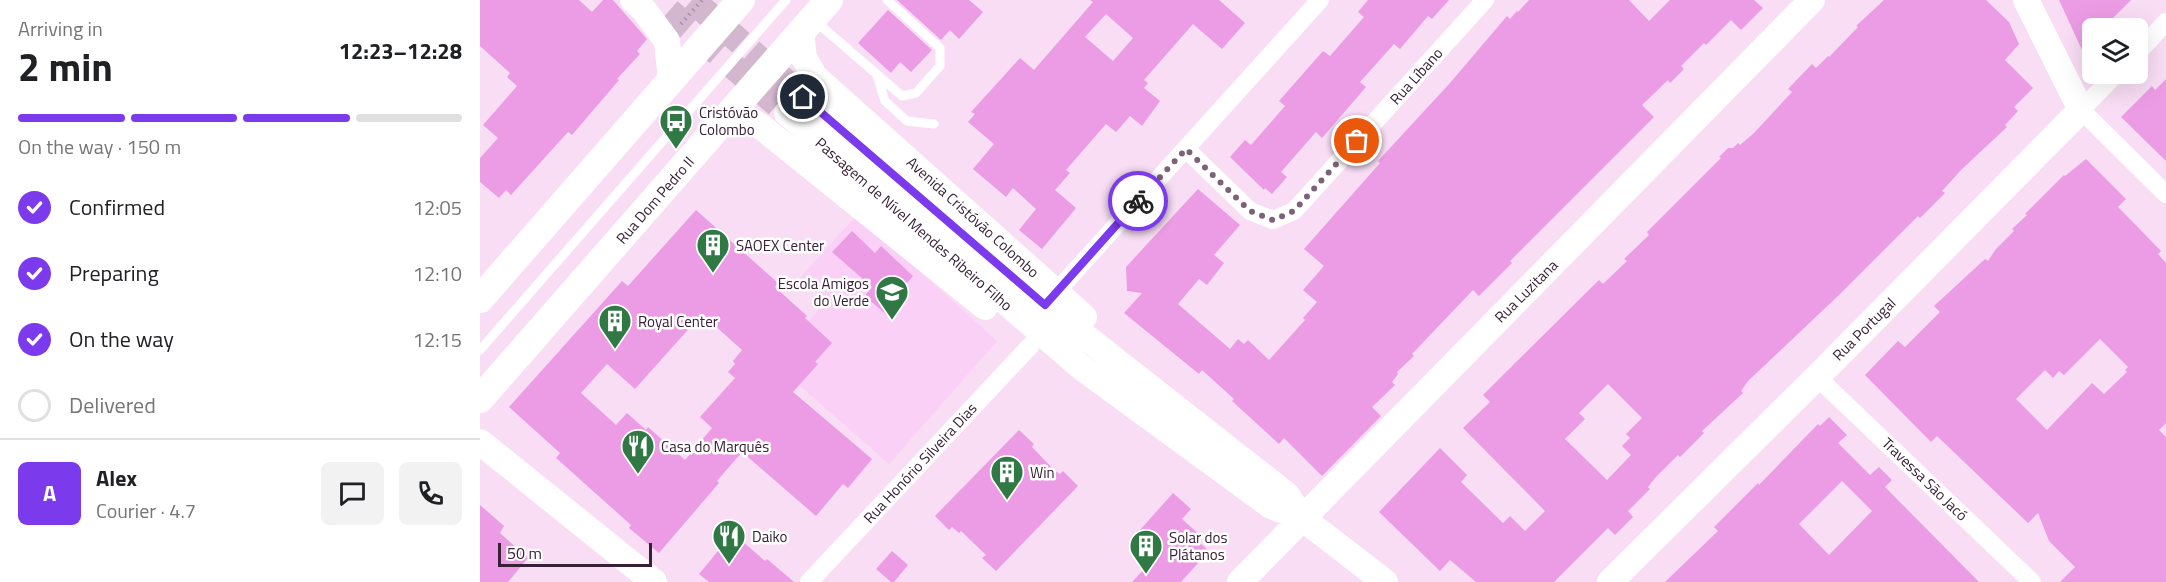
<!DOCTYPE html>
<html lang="en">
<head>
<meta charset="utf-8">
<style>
	body { margin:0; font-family:"Titillium Web",sans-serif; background:#f2f2f2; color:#202124; height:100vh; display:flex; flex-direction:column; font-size:22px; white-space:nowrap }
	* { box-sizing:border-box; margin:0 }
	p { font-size:20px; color:#757577 }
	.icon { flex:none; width:33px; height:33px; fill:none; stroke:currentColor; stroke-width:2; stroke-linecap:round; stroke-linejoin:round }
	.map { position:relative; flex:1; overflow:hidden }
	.sheet { display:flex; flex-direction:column; background:#fff; width:480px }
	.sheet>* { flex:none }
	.controls { position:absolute; left:1602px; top:18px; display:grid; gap:12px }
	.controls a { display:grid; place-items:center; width:66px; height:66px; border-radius:9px; background:#fff; box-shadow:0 6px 24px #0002; font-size:30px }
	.scale { position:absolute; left:18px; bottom:15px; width:154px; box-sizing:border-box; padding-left:6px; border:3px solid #382036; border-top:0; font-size:16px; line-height:21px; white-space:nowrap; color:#382036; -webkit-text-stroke:4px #fff; paint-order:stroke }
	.pin { position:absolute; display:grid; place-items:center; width:51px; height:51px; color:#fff; margin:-26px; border:3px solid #fff; border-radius:50%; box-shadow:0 2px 6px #0007 }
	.courier { position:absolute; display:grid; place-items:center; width:60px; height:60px; margin:-30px; border:4px solid #7c3aed; border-radius:50%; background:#fff; color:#222; box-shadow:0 2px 8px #0007 }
	.head em { font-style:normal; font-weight:700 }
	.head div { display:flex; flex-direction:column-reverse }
	.head { display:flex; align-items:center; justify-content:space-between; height:102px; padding:0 18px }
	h1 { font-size:39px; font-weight:700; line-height:45px }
	.bar { display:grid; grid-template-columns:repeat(4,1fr); gap:9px 6px; align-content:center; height:72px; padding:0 18px }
	.bar i { height:8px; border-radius:4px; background:#e0e0e0 }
	.bar .active { background:#7c3aed }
	.bar p { grid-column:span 4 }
	.line { display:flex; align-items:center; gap:15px; padding:0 18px; border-top:2px solid #e0e0e0 }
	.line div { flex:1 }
	.round { display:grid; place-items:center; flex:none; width:63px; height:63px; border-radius:9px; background:#f2f2f2 }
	ol { padding:0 18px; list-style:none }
	li { display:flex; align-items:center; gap:18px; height:66px }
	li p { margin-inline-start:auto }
	li .icon { padding:6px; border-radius:50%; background:#7c3aed; color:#fff; stroke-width:4 }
	li:last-child { color:#757577 }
	li i { width:33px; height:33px; border:3px solid #e0e0e0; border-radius:50% }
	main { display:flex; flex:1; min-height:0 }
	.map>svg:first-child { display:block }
</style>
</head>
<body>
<main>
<section class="sheet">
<div class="head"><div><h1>2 min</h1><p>Arriving in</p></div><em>12:23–12:28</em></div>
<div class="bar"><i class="active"></i><i class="active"></i><i class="active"></i><i></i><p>On the way · 150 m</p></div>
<ol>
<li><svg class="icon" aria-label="check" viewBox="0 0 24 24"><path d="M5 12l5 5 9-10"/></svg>Confirmed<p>12:05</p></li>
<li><svg class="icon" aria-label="check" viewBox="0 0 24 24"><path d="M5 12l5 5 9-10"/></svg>Preparing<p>12:10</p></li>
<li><svg class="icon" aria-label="check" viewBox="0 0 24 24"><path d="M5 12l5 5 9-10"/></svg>On the way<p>12:15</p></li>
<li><i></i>Delivered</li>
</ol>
<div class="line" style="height:108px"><b class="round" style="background:#7c3aed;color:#fff">A</b><div><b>Alex</b><p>Courier · 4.7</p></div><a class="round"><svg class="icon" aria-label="chat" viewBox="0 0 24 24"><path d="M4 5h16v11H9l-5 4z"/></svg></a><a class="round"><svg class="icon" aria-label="phone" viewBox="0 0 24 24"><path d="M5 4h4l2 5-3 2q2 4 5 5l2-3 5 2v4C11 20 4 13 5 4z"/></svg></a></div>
</section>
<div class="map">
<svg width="1686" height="582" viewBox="0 0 1686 582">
	<rect width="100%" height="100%" fill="#f8ddf4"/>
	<!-- built -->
	<path fill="#fbd0f6" d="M377 215 517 341 409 464 293 362 346 301 320 278Z"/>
	<!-- building -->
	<path fill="#ec9ce4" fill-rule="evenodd" d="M0 0H99L112 12 123 0H133L167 39 157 51 160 54 137 79 139 80 92 135 88 132 31 195 26 190 19 198 0 182V158L18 138 3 125 37 86 27 77 30 73 0 46Z
		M417 0H489L503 12 479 39 470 30 461 40Z
		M610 0H739L765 23 742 49 713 24 664 80 668 83 664 88 680 101 662 126 650 116 636 132 626 124 586 170 590 173 575 190 596 208 562 249 539 230 556 209 533 188 526 197 493 169 514 144 488 122 495 114 491 112 540 58 554 70 613 2ZM626 14 653 38 633 61 605 37Z
		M888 0H969L952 19 948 16 920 49 914 44 880 82 886 87 842 138 836 132 801 172 807 177 792 194 785 188 784 190 750 157 765 140 771 145 805 106 799 101 843 51 850 56 884 17 878 12Z
		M1049 0H1149L1169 21 1190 0H1274L1283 8 1261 30 1251 20 1226 45 1224 43 1201 66 1204 69 1190 83 1188 80 1162 105 1174 117 1030 261 1032 263 999 296 993 290 932 354 934 356 917 372 918 374 912 382 915 385 892 407 901 416 842 476 804 438 799 444 752 401 754 399 722 370 719 374 644 313 662 293 647 291 646 267 718 189 760 225 734 255 744 263 727 285 719 279 698 304 750 349 758 339 764 344 768 340 789 360 825 320 823 318 837 302 823 290 844 266 824 249 900 163 898 161 970 83 1027 16 1030 19 1037 11 1038 12Z
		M1404 0H1506L1529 22 1539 44 1525 60 1553 88 1534 107 1538 111 1525 125 1527 127 1482 169 1462 191 1465 193 1440 218 1438 216 1359 295 1268 381 1261 391 1263 393 1222 431 1224 433 1200 457 1198 455 1175 478 1168 487 1170 489 1148 511 1153 517 1135 535 1128 528 1074 582H996L970 560 960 571 899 512 960 448 987 475 981 482 1023 523 1030 516 1045 531 1065 511 983 428 1010 402 1003 395 1119 280 1123 284 1147 261 1144 259 1169 235 1167 232 1241 158 1239 157 1248 148H1253L1258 143 1260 145 1274 133 1312 92 1308 89 1332 64 1336 68 1348 56 1349 57 1378 27 1376 26ZM1128 384 1162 418 1146 434 1150 438 1142 446 1151 455 1127 480 1085 439 1105 419 1099 413Z
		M1579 0H1651L1623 28H1612V39L1602 50Z
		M408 10 452 50 431 72 420 62 411 73 378 43Z
		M1686 79V161L1641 117 1672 86 1675 90Z
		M1606 159 1646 199 1638 207 1681 251 1678 254 1686 263V423L1679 430 1686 437V582H1580L1595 567 1569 541 1558 513 1548 523 1457 436 1451 442 1385 375 1418 341 1425 347 1460 312 1454 306 1505 259 1508 261 1516 249 1534 231 1532 229 1547 215 1545 214 1584 175 1585 176ZM1620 339 1648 367 1645 370 1647 372 1624 394 1612 383 1567 430 1536 399 1565 370 1573 378 1579 371 1584 375Z
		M216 210 298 283 295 287 327 316 325 318 352 343 335 362 338 364 313 392 392 459 368 488 363 484 336 516 262 452 237 481 239 483 179 553 149 528 151 525 76 458 80 453 29 407 142 281 148 286ZM222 314 262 350 253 361 255 364 248 372 255 378 220 417 232 428 205 460 168 427 166 430 147 413 136 425 101 393 127 364 155 389Z
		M372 231 395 253 401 246 433 276 415 297 420 301 407 315 387 298 386 294 392 287 352 252Z
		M1349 417 1367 435 1358 443 1390 475 1399 467 1412 480 1405 487 1499 582H1185L1238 531 1234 527 1278 483 1279 485 1338 424 1340 426ZM1362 481 1392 511 1349 555 1319 524Z
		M539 430 554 444 552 447 574 470 580 474 583 471 598 486 516 571 502 558 506 555 481 531 479 533 472 527 469 530 455 516Z
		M693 493 711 509 702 519 722 537 718 541 729 551 701 582H652L683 549 660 530Z
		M0 505 24 526 20 533 48 558 28 582H0Z
		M253 533 285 561 287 559 314 582H229L219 574Z
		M412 551 428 565 414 582H411L396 569Z"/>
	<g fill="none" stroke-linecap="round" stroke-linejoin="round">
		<!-- secondary-tunnel -->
		<path stroke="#d2b7ce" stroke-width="26" stroke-dasharray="26 13" stroke-linecap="butt" d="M212 0 323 97
			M189 11 307 113"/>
		<!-- path -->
		<path stroke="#aa90a7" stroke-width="4" stroke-dasharray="1.5 4.5" stroke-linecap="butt" d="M201 24 222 0"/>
		<!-- lane -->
		<path stroke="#fff" stroke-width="9" d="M334 20 422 96 436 93 460 66V48L407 0
			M397 76 405 101 427 121 454 124
			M0 350 306 0"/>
		<!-- street -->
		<path stroke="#fff" stroke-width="18" d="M1658 52 1686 22
			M1636 74 1601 110 1686 194
			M706 149 770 211 793 220 814 211 1005 0
			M568 301 840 0
			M1337 377 1552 582
			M329 582 551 345"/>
		<!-- secondary -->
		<path stroke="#fff" stroke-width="26" d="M153 0 164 10 187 41 191 81
			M321 31 324 58 335 77 604 317
			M323 97 565 305 807 495 822 518
			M307 113 601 367 791 506 822 518 905 582
			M249 116 269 119 283 128 505 307
			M0 442 174 582
			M760 582 1332 0
			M1130 582 1337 377 1601 110 1546 0"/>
		<!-- primary -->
		<path stroke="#fff" stroke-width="28" d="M0 299 261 0
			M0 399 349 0"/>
	</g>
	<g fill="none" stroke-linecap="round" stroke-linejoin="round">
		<!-- done -->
		<path stroke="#7b6278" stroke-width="6" stroke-dasharray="0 10.8" d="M658 201 706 149 770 211 793 220 814 211 877 141"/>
		<!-- route -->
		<path stroke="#7c3aed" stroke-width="8" d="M323 97 565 305 658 201"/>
	</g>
	<!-- icons -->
	<defs>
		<g id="bus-pin" transform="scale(1.725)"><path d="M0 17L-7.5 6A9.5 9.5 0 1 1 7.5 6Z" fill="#307844" stroke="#fff"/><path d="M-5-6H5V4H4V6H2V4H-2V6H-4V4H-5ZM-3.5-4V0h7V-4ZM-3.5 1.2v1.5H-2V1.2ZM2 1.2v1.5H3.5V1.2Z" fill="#fff"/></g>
		<g id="building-pin" transform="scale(1.725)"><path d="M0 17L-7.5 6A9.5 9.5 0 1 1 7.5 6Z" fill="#307844" stroke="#fff"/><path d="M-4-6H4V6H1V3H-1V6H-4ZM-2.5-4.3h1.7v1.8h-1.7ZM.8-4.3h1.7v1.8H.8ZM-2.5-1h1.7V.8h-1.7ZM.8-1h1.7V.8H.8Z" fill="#fff"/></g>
		<g id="school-pin" transform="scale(1.725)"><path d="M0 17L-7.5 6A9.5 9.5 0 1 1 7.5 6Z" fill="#307844" stroke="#fff"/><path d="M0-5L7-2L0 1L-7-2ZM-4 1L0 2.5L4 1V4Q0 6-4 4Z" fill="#fff"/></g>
		<g id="restaurant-pin" transform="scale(1.725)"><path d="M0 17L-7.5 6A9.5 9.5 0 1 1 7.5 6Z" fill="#307844" stroke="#fff"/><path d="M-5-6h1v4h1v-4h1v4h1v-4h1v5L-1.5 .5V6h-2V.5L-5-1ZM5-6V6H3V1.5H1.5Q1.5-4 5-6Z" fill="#fff"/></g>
	</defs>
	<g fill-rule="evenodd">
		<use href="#bus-pin" x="196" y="121"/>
		<use href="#building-pin" x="233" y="245"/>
		<use href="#school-pin" x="412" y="292"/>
		<use href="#building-pin" x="135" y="321"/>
		<use href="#restaurant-pin" x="158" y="446"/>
		<use href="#building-pin" x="527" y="472"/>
		<use href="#restaurant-pin" x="249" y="536"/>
		<use href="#building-pin" x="666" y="546"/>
	</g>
	<g text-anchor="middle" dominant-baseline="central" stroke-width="5" stroke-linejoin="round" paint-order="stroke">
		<!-- street labels -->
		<g font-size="15" fill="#382036" stroke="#fff">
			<text transform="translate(936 76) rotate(-48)">Rua Líbano</text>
			<text transform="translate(175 200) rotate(-49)">Rua Dom Pedro II</text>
			<text transform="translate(493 217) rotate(42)">Avenida Cristóvão Colombo</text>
			<text transform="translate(434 224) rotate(41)">Passagem de Nível Mendes Ribeiro Filho</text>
			<text transform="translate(1046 291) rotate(-45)">Rua Luzitana</text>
			<text transform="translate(1384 329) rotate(-45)">Rua Portugal</text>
			<text transform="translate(440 463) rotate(-47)">Rua Honório Silveira Dias</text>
			<text transform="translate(1445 479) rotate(44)">Travessa São Jacó</text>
		</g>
		<!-- poi labels -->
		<g font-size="15" fill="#382036" stroke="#fff" text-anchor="start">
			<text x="219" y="112">Cristóvão<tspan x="219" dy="17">Colombo</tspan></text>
			<text x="256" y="245">SAOEX Center</text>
			<text x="389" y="283" text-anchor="end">Escola Amigos<tspan x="389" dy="17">do Verde</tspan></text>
			<text x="158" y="321">Royal Center</text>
			<text x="181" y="446">Casa do Marquês</text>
			<text x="550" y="472">Win</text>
			<text x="272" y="536">Daiko</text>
			<text x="689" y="537">Solar dos<tspan x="689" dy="17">Plátanos</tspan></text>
		</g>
	</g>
</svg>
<div class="controls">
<a><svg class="icon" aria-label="layers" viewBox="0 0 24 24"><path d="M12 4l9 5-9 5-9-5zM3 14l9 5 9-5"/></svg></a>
</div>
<div class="scale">50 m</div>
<div class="pin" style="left:877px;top:141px;background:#ea580c"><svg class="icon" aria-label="bag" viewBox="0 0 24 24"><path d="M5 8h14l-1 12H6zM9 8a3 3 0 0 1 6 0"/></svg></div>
<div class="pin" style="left:323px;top:97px;background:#1f2937"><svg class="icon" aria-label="home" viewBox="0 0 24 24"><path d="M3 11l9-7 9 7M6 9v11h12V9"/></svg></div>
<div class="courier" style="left:658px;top:201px"><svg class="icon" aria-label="bike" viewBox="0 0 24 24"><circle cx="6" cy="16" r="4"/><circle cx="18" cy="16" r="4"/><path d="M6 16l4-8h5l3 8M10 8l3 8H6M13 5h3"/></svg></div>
</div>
</main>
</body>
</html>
